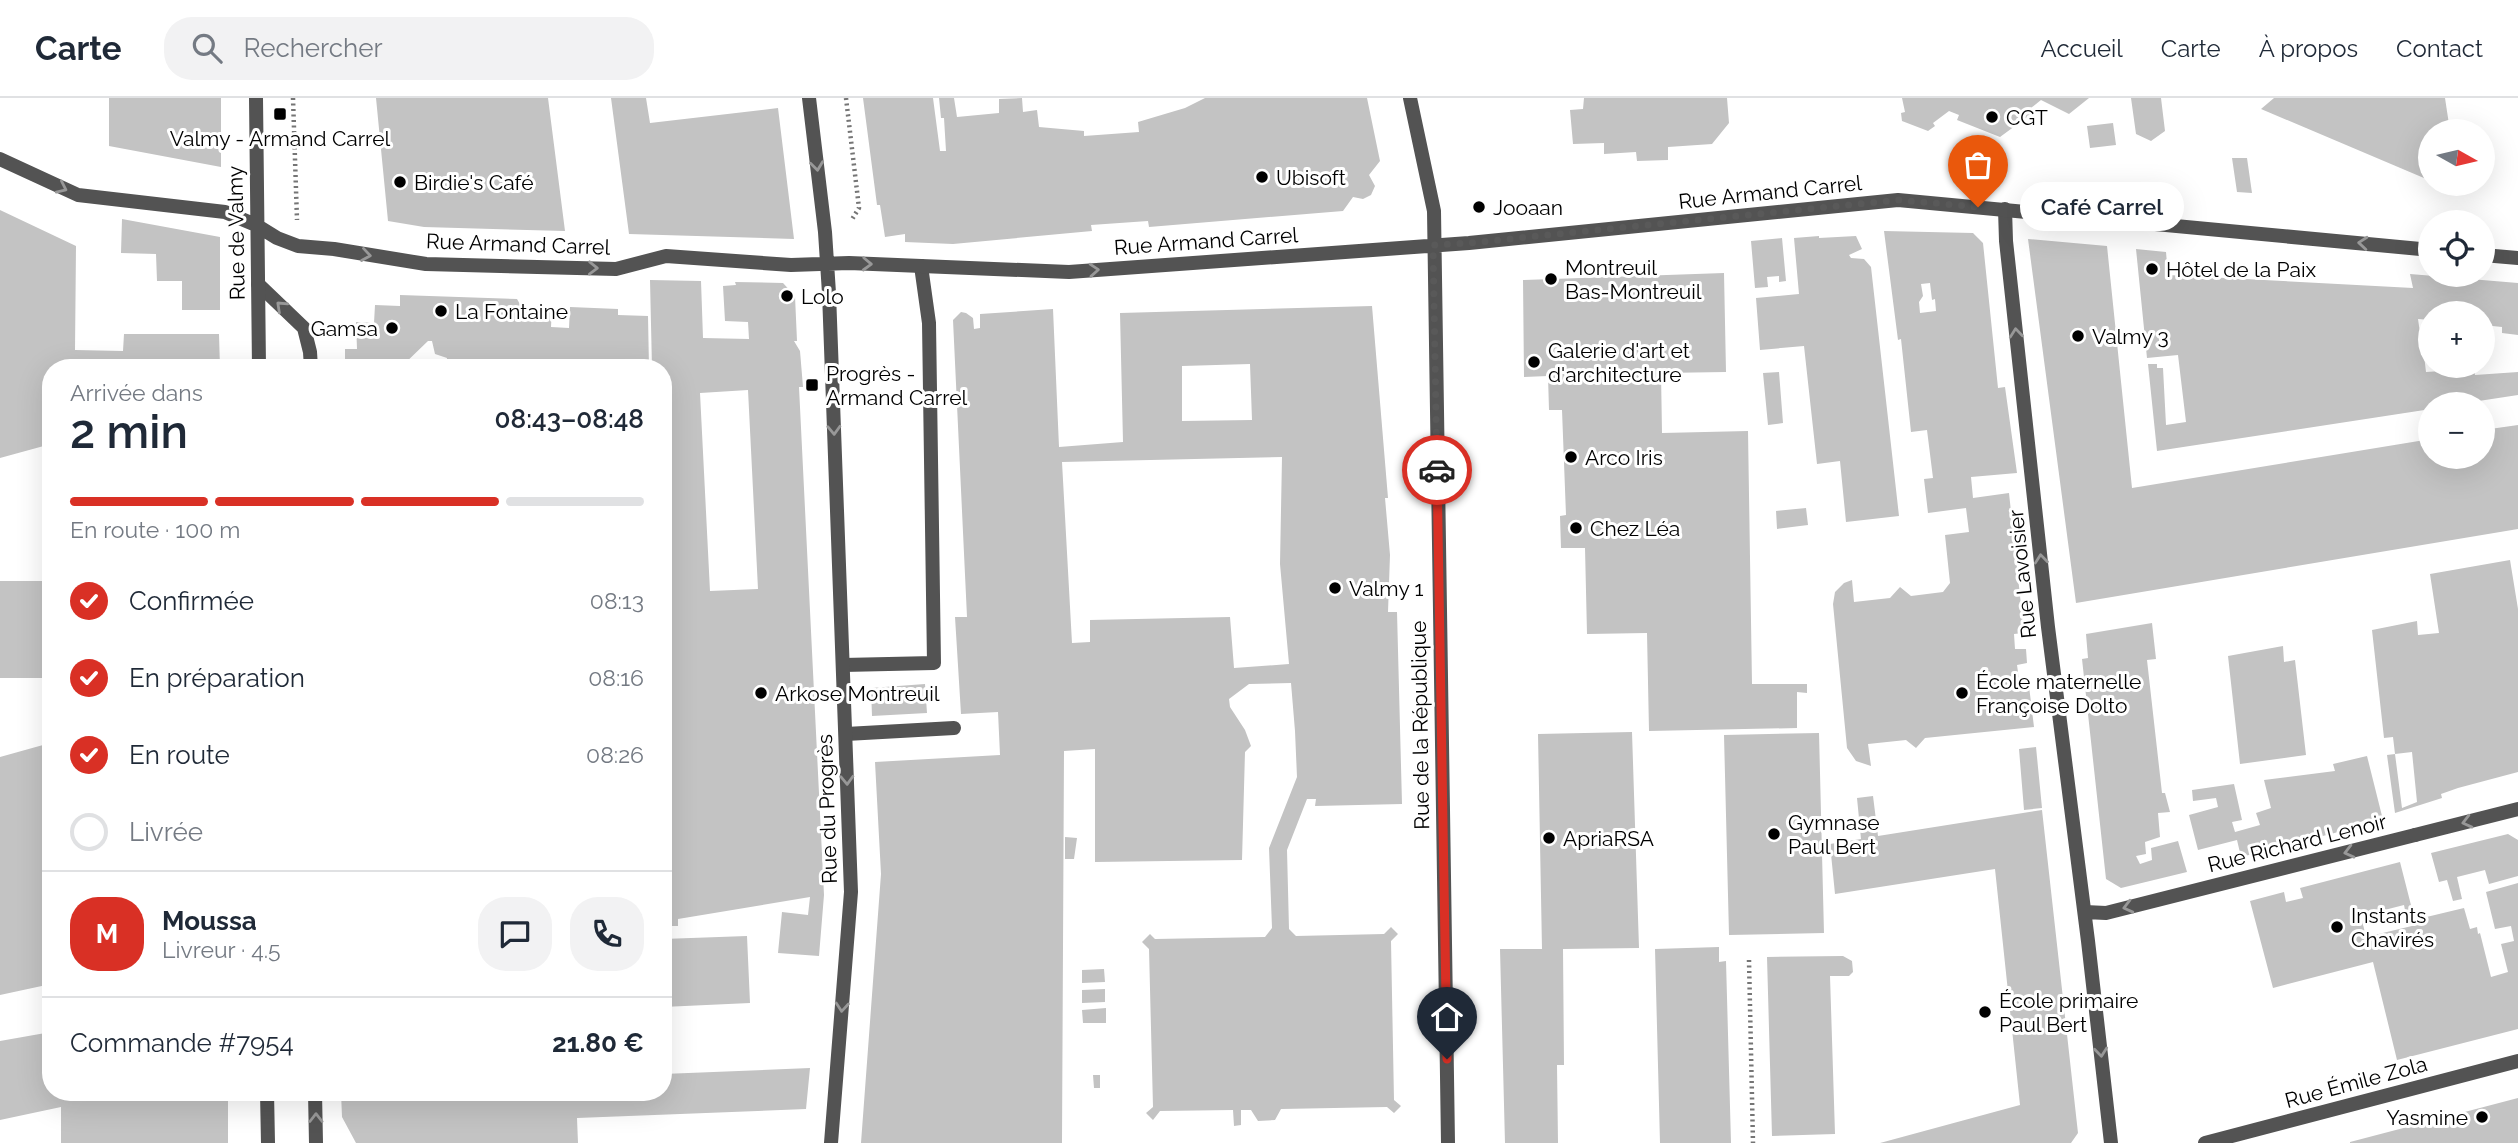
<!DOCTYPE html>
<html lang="fr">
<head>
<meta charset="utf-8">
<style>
	body { margin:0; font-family:Raleway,sans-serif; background:#f2f2f3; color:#1f2937; height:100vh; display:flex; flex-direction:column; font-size:26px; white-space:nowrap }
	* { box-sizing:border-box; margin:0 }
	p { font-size:23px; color:#747a83 }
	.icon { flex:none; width:38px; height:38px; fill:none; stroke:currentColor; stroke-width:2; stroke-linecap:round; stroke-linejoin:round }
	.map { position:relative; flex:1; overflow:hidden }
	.details { position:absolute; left:42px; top:261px; width:630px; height:742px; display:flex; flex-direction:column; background:#fff; border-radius:28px; box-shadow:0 7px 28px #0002 }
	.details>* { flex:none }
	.needle { width:46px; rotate:98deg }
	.fabs { position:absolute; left:2418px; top:21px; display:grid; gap:14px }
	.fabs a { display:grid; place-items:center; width:77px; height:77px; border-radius:50%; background:#fff; box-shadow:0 7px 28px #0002; font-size:35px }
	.pin { position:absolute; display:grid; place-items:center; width:60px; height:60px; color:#fff; margin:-72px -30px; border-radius:50% 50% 50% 0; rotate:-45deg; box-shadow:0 0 7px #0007 }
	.pin .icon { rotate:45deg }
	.courier { position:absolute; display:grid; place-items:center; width:70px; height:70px; margin:-35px; border:5px solid #d93025; border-radius:50%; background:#fff; color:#222; box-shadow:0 2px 9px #0007 }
	.bubble { position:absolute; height:49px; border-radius:24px; background:#fff; box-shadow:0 7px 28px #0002; font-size:23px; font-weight:600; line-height:49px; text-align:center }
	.overview em { font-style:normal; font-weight:600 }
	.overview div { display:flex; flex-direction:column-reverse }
	.overview { display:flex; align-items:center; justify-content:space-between; height:119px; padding:0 28px }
	h1 { font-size:46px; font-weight:600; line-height:52px }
	.bar { display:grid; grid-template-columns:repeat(4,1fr); gap:10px 7px; align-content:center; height:84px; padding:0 28px }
	.bar i { height:9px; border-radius:5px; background:#e0e1e3 }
	.bar .active { background:#d93025 }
	.bar p { grid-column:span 4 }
	.line { display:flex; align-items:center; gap:18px; padding:0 28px; border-top:2px solid #e0e1e3 }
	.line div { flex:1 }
	.round { display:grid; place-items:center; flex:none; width:74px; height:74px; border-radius:28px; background:#f2f2f3 }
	ol { padding:0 28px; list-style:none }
	li { display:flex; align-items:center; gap:21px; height:77px }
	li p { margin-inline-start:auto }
	li .icon { padding:7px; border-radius:50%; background:#d93025; color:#fff; stroke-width:4 }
	li:last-child { color:#747a83 }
	li i { width:38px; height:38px; border:4px solid #e0e1e3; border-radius:50% }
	header { display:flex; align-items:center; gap:42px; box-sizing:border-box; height:98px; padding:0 35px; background:#fff; border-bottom:2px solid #e0e1e3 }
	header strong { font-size:33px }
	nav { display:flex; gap:38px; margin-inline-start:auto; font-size:24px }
	.search { width:490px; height:63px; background:#f2f2f3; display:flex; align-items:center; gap:18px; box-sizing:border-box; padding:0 24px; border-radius:28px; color:#747a83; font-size:26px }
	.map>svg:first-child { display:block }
</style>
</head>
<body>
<header>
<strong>Carte</strong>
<div class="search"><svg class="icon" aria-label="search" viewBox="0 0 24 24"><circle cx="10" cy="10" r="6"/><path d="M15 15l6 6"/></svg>Rechercher</div>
<nav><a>Accueil</a><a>Carte</a><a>À propos</a><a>Contact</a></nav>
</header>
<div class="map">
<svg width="2518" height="1045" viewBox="0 0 2518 1045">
	<rect width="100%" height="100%" fill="#fff"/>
	<!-- building -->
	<path fill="#c3c3c3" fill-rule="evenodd" d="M109 0H221V69L109 48Z
		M376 0H548L565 133 424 129 388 123Z
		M611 0H646L650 25 778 10 794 141 629 136Z
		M863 0H933L940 53H946L944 20H941L939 0H954L957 19 999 15V1L1022 0 1023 14 1037 12 1039 29 1084 33V38L1139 34 1138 24 1185 10 1205 0H1367L1380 63 1369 77 1375 88 1371 97 1363 101 1353 99 1343 113 1149 129 1148 123 1091 127 1092 133 953 146 905 144V136L885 139 880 107H877Z
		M1584 0H1727L1729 25 1712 46 1668 49V62L1637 63 1636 54 1604 56V45L1573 46 1570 12 1583 11Z
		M1902 0H2089L2069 16 2041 2 2031 10 2034 14 2000 39 1957 22 1959 17 1949 13 1933 25 1935 28 1928 33 1902 23 1901 15 1905 14Z
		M2131 0H2161L2165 33 2151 43 2136 36Z
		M2274 0H2445L2450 33H2431V83L2261 11Z
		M2113 25 2116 47 2090 50 2087 28Z
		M2232 60H2247L2252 95 2237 94Z
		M2438 86H2456L2457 94Z
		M0 112 76 148 75 252 123 253 124 236H219L220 270H51V346L0 360Z
		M122 121 220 139V212H182V183H157L156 156 121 155Z
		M1884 133 1973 135 1983 145 1998 290 2005 289 2017 375 1971 379 1973 400 2009 395 2024 535 2014 536 2015 551H2026L2027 565 2017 567 2019 581 2028 580 2034 629 1925 640 1916 650 1906 642 1868 646 1871 668 1856 663 1847 650 1833 506 1835 494 1844 485 1852 482 1854 504 1890 500 1900 489 1911 498 1943 494 1950 485 1945 437 1969 434 1966 410 1928 415 1924 381 1933 380 1927 332 1911 334 1901 241 1898 242ZM1930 185 1932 202 1935 201 1936 213 1920 215 1919 204 1923 198 1921 186Z
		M1819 138V140L1856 138 1862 151 1849 157 1851 160 1864 161 1871 169 1899 418 1846 424 1840 363 1817 366 1804 248 1760 252 1756 200 1799 196 1794 140Z
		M1782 140 1786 183 1779 184V178L1767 179 1768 189 1755 190 1751 143Z
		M2028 141 2107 148 2132 390 2431 341V359H2483V332L2518 327V431L2076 505Z
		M2136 151 2166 154 2168 177 2413 190 2410 176 2518 185V237L2502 235V229L2483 227V215H2431V222L2418 221 2421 242 2430 241 2431 256 2424 257 2426 274 2474 271 2475 277 2518 274V297L2459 306H2431V311L2157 353 2148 266H2157V270H2163L2166 327 2186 324 2178 257 2147 260Z
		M1724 175 1726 274 1661 275 1662 335 1748 333 1752 586H1807V595L1797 594V630L1649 633 1647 535 1587 536 1585 450H1561L1560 418 1566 417 1562 312H1549L1548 278 1524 279 1523 182Z
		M650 182 701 183 703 240 749 241 748 224 725 223 723 188 736 187 735 184 783 185 795 198 797 243H794L800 253 803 289H799L824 797 819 858 778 855 782 814 808 817 810 799 678 821V828H663V270H652ZM748 292 758 491 710 493 700 295Z
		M400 197 517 201 521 208 552 209 551 229 569 230 570 209 618 211V217L648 218 649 270H446L447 260 435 256 432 243H428L400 270H345V251H357L356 224 374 225 375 207 400 208Z
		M1372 208 1388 400H1385L1390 457 1388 514H1397L1402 706 1315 708 1316 701H1307L1287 752 1289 831 1296 838 1384 836 1391 829 1398 836 1391 843 1394 1002 1401 1008 1394 1015 1387 1009 1281 1011 1275 1022 1258 1023 1251 1012H1241V1027L1234 1028 1233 1012 1160 1013 1153 1022 1146 1015 1153 1009 1149 851 1142 844 1150 836 1155 841 1265 839 1272 830 1269 750 1297 679 1295 633 1291 585 1249 586 1229 601 1230 609 1245 632 1251 648 1245 654 1242 762 1095 764V651L1064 653 1062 1045H861L881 776 875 664 1000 657 998 614 961 616 955 519H967L953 222 961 214 966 215 973 220 974 231 980 230V216L1053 211 1059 349 1123 344 1120 215ZM1250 266 1252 322 1182 323V268ZM1282 359 1280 466 1289 566 1234 570 1230 519 1090 522V544L1072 545 1062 364Z
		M1779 274 1783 325 1768 327 1763 275Z
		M1806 410 1808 427 1777 431 1776 413Z
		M2510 462 2518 511V674L2458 690 2441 696 2442 700 2395 715 2387 657 2395 656 2393 639 2384 640 2372 532 2417 523 2418 537 2439 535 2430 476ZM2412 654 2417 704 2402 710 2395 656Z
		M0 483H51V580H0Z
		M2152 525 2156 561 2147 562 2162 695H2165L2170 714 2158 715 2160 739 2145 744 2146 756 2136 758 2140 766 2152 762 2151 750 2178 743 2187 774 2121 790 2106 781 2082 561 2088 560 2086 536Z
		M2283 548 2284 564 2295 562 2306 657 2240 666 2228 558Z
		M925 586 927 615 872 618 871 590Z
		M1632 634 1639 850 1563 851 1564 967H1557L1558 1045H1505L1500 851H1542L1538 636Z
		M1819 635 1824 835 1729 837 1724 637Z
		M43 647H51V886L0 897V659Z
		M2036 649 2042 710 2024 712 2019 651Z
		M2367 658 2382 718 2349 727 2350 730 2346 732 2241 759 2237 742 2198 752 2189 717 2218 709 2216 700 2193 703 2192 692 2234 686 2242 722 2232 724 2235 734 2260 727 2256 715 2271 710 2264 682 2335 673 2333 666Z
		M1873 698 1878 738 2042 712 2078 1035 2071 1045H1880L2020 1007 1995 771 1835 796 1830 746 1861 741 1857 700Z
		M2508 736 2518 742V778L2489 786 2485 772 2457 779 2462 801 2453 803 2447 782 2439 784 2431 755Z
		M1065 739 1077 740 1074 761H1065Z
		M2400 764 2413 815 2406 817 2404 807 2361 818 2366 839 2416 827 2414 822 2464 810 2470 831 2477 829 2478 836 2480 835 2491 879 2508 874 2501 846 2514 843 2511 828 2495 831 2486 794 2518 785V931L2397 962 2373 864 2273 890 2250 803 2284 794 2286 804 2303 800 2300 790Z
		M747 838 750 905 663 909V841Z
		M1719 849V864L1726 863 1731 1045H1660L1655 851Z
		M1843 858 1852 863 1853 874 1849 878H1830L1835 1036 1772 1038 1767 859Z
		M1104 871 1105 884 1082 885V872Z
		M1105 891V904L1082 905V892Z
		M1106 910V925H1083L1082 912Z
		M51 934V994H228V1045H61V1009L0 1022V943Z
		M810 970 806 1011 577 1020 578 1045H356L342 1019 341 994H663V976Z
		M1093 977H1100V990H1094Z
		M2518 1000V1045H2350V1044Z"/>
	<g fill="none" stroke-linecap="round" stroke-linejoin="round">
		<!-- path -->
		<path stroke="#757575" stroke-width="4.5" stroke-dasharray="2 3.5" stroke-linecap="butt" d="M293 0 297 122
			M846 0 859 110 851 123
			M1749 862 1753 1045"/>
		<!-- service -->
		<path stroke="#535353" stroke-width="14" d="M258 186 304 230 310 254 311 270
			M843 567 934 565 929 225 921 168
			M846 636 954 630
			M315 994 316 1045"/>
		<!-- pedestrian -->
		<path stroke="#535353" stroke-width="14" d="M2005 111 2006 143 2048 529 2088 843 2111 1045
			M2085 814 2106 815 2415 737"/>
		<!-- minor -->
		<path stroke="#535353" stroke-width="14" d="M256 0 259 270
			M809 0 825 134 829 195 851 794 831 1045
			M1410 0 1434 113 1448 1045
			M0 61 78 97 225 114 256 127 277 140 298 148 334 151 426 166 616 171 666 158 791 167 849 165 1069 174 1469 145 1898 102 2431 152
			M2483 157 2518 160
			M2415 737 2518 711
			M267 994 268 1045
			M2205 1045 2518 963"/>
	</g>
	<!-- one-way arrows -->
	<defs><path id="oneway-chevron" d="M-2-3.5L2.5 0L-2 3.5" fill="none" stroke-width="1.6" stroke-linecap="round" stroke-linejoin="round" transform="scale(1.75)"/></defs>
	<g stroke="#989898">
		<use href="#oneway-chevron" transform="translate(817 68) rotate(83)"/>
		<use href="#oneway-chevron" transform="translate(62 90) rotate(25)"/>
		<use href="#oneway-chevron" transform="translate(2363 145) rotate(-175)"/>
		<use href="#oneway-chevron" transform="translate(366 157) rotate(9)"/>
		<use href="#oneway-chevron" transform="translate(867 166) rotate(2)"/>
		<use href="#oneway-chevron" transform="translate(593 170) rotate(1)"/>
		<use href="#oneway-chevron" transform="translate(1094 172) rotate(-4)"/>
		<use href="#oneway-chevron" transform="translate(281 208) rotate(-137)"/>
		<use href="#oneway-chevron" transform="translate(2016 235) rotate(-96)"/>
		<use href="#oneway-chevron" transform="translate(834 332) rotate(88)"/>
		<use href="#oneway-chevron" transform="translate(2041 461) rotate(-96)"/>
		<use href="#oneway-chevron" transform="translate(847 682) rotate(88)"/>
		<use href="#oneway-chevron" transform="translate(2467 724) rotate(166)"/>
		<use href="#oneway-chevron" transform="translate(2349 754) rotate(166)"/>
		<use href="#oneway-chevron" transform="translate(2128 809) rotate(166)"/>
		<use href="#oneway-chevron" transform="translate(842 909) rotate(95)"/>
		<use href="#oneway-chevron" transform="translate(2101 954) rotate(84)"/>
		<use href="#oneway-chevron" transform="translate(316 1020) rotate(-90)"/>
	</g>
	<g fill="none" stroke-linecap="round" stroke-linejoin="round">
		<!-- done -->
		<path stroke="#595959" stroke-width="7" stroke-dasharray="0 12.6" d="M1437 372 1433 147 1469 145 1898 102 1978 109"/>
		<!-- route -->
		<path stroke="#d93025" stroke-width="9" d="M1437 372 1447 961"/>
	</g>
	<!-- markers -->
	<g fill="#000" stroke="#fff" stroke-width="2.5">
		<rect x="273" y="9" width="14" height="14" rx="3.5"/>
		<circle cx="1992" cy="19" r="7"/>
		<circle cx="1262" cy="79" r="7"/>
		<circle cx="400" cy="84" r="7"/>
		<circle cx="1479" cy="109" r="7"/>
		<circle cx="2152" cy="171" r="7"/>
		<circle cx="1551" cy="181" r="7"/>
		<circle cx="787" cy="198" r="7"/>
		<circle cx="441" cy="213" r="7"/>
		<circle cx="392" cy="230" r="7"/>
		<circle cx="2078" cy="238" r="7"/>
		<circle cx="1534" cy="264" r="7"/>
		<rect x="805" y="280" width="14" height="14" rx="3.5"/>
		<circle cx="1571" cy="359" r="7"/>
		<circle cx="1576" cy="430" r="7"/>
		<circle cx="1335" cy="490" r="7"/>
		<circle cx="761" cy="595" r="7"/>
		<circle cx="1962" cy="595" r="7"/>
		<circle cx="1774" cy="736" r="7"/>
		<circle cx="1549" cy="740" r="7"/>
		<circle cx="2337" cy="829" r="7"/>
		<circle cx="1985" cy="914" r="7"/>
		<circle cx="2482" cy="1019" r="7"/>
	</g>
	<g text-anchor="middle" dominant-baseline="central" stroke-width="6" stroke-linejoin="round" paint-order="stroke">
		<!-- poi labels -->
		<g font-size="21" fill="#000" stroke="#fff" text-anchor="start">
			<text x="2006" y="19">CGT</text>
			<text x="280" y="40" text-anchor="middle">Valmy - Armand Carrel</text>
			<text x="1276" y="79">Ubisoft</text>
			<text x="414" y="84">Birdie's Café</text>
			<text x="1493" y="109">Jooaan</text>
			<text x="1565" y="169">Montreuil<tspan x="1565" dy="24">Bas-Montreuil</tspan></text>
			<text x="2166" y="171">Hôtel de la Paix</text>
			<text x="801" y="198">Lolo</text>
			<text x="455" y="213">La Fontaine</text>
			<text x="378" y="230" text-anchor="end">Gamsa</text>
			<text x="2092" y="238">Valmy 3</text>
			<text x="1548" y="252">Galerie d'art et<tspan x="1548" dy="24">d'architecture</tspan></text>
			<text x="826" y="275">Progrès -<tspan x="826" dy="24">Armand Carrel</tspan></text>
			<text x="1585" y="359">Arco Iris</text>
			<text x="1590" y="430">Chez Léa</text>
			<text x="1349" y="490">Valmy 1</text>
			<text x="1976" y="583">École maternelle<tspan x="1976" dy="24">Françoise Dolto</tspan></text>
			<text x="775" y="595">Arkose Montreuil</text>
			<text x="1788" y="724">Gymnase<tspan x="1788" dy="24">Paul Bert</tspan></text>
			<text x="1563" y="740">ApriaRSA</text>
			<text x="2351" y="817">Instants<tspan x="2351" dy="24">Chavirés</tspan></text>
			<text x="1999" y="902">École primaire<tspan x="1999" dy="24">Paul Bert</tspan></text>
			<text x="2468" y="1019" text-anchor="end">Yasmine</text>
		</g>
		<!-- street labels -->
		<g font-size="21" fill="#000" stroke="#fff">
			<text transform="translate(1770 94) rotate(-6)">Rue Armand Carrel</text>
			<text transform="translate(236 135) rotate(-91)">Rue de Valmy</text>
			<text transform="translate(1206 143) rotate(-4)">Rue Armand Carrel</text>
			<text transform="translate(518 146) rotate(2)">Rue Armand Carrel</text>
			<text transform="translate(2022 476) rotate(-96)">Rue Lavoisier</text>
			<text transform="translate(1420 627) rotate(-91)">Rue de la République</text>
			<text transform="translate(827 711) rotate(-92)">Rue du Progrès</text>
			<text transform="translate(2297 745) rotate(-14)">Rue Richard Lenoir</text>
			<text transform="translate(2356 984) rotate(-15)">Rue Émile Zola</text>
		</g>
	</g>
</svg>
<div class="fabs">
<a><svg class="needle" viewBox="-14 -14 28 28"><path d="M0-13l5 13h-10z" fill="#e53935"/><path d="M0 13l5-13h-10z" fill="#747a83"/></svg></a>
<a><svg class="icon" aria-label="locate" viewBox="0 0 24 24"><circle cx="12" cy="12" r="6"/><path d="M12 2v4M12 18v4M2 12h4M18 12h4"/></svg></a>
<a>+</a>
<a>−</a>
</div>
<div class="pin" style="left:1978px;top:109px;background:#ea580c"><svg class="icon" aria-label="bag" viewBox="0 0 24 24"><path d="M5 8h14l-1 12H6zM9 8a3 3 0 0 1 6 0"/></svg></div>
<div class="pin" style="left:1447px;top:961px;background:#1f2937"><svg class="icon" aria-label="home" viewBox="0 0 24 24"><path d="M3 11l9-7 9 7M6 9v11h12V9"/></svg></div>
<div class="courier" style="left:1437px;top:372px"><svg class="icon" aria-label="car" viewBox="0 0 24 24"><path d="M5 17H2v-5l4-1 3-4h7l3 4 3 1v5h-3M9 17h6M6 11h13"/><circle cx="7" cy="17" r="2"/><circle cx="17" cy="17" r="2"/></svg></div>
<div class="bubble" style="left:2020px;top:84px;width:164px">Café Carrel</div>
<section class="details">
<div class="overview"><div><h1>2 min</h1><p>Arrivée dans</p></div><em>08:43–08:48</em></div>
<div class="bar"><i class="active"></i><i class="active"></i><i class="active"></i><i></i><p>En route · 100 m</p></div>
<ol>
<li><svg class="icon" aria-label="check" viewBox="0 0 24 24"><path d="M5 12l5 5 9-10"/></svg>Confirmée<p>08:13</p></li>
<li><svg class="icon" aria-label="check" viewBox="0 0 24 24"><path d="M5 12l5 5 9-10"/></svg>En préparation<p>08:16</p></li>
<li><svg class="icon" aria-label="check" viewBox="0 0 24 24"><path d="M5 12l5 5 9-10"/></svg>En route<p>08:26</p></li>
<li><i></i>Livrée</li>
</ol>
<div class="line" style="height:126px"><b class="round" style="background:#d93025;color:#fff">M</b><div><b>Moussa</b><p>Livreur · 4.5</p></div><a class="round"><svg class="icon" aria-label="chat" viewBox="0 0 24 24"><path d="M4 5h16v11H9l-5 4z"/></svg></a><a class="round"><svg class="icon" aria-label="phone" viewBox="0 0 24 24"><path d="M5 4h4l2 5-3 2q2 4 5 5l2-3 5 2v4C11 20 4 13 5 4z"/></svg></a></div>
<div class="line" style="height:91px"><div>Commande #7954</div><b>21.80 €</b></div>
</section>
</div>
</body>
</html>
